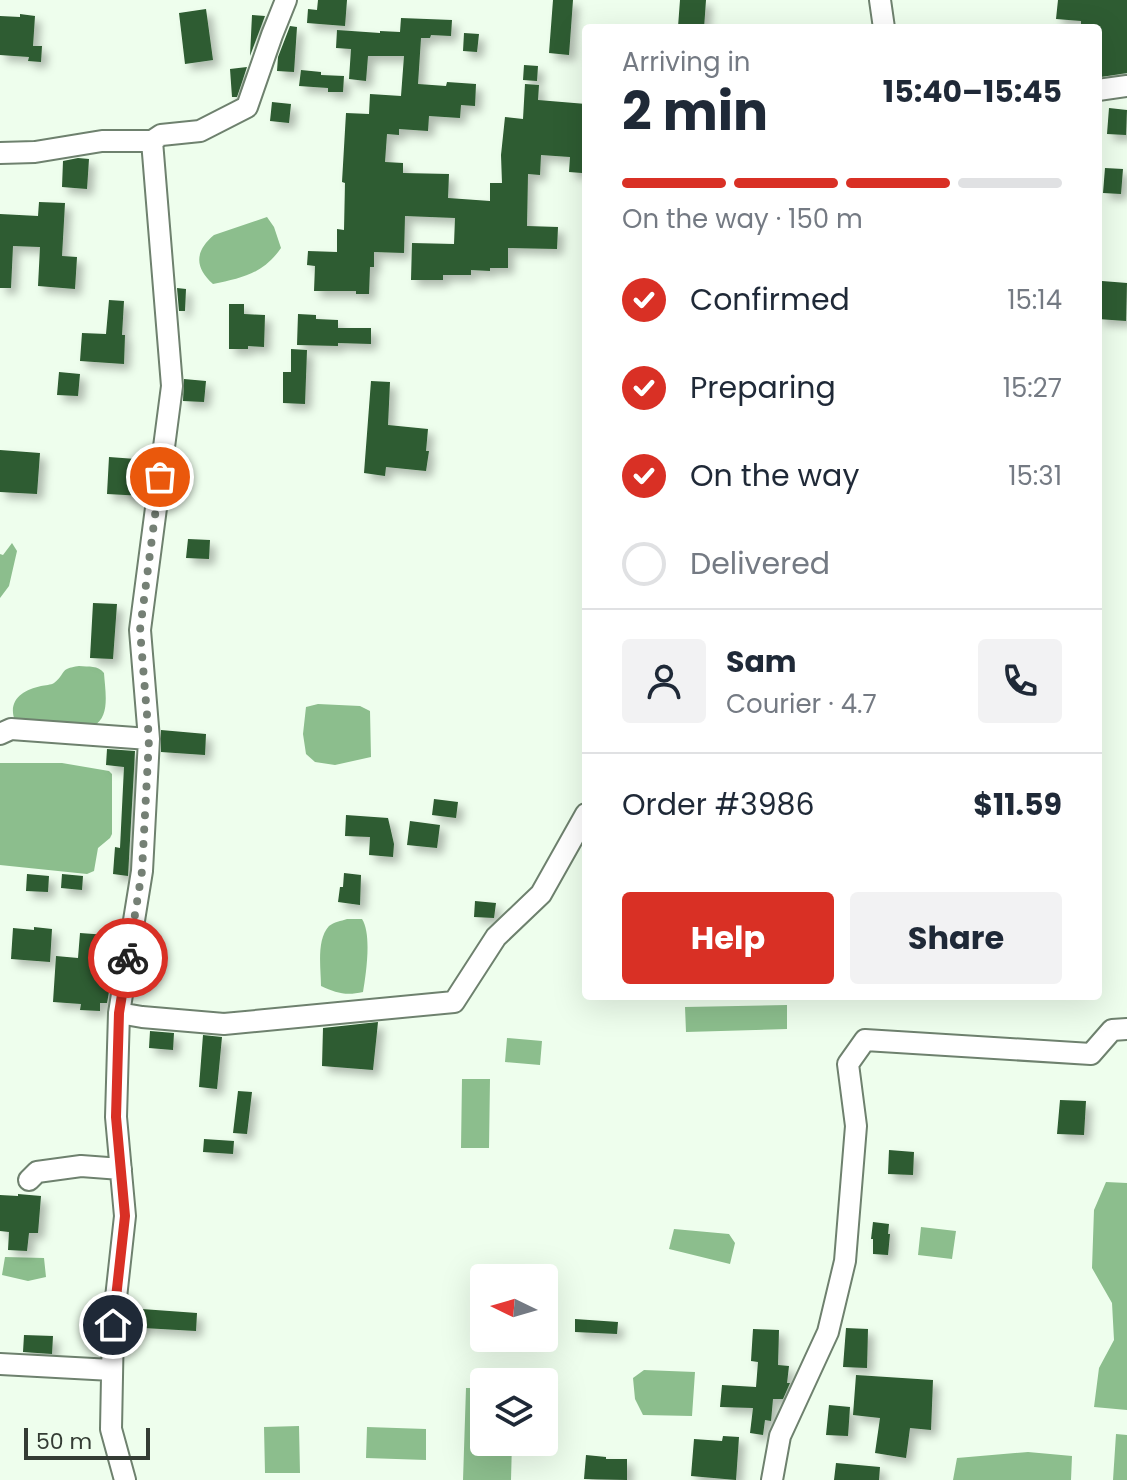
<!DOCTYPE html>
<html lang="en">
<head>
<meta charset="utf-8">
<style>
	body { margin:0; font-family:Poppins,sans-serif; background:#f2f2f3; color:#1f2937; height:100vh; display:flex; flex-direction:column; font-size:30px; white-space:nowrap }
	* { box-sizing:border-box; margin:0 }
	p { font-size:26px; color:#747a83 }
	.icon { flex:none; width:44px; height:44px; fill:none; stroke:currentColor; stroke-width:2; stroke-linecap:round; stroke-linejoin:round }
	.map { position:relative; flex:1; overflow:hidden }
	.drawer { position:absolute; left:582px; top:24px; width:520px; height:976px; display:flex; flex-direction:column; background:#fff; border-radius:8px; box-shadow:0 8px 32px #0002 }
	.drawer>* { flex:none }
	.needle { width:52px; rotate:275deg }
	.buttons { position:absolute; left:470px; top:1264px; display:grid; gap:16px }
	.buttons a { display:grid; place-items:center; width:88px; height:88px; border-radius:8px; background:#fff; box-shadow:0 8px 32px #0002; font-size:40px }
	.scale { position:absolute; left:24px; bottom:20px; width:126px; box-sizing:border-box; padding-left:8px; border:4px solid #343c34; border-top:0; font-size:22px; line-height:28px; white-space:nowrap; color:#343c34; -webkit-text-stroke:6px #eefeed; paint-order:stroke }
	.pin { position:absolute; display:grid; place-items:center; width:68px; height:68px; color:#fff; margin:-34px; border:4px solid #fff; border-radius:50%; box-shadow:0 2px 8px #0007 }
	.courier { position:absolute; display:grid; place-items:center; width:80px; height:80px; margin:-40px; border:6px solid #d93025; border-radius:50%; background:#fff; color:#222; box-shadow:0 2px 10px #0007 }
	.overview em { font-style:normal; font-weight:700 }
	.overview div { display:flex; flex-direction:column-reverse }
	.overview { display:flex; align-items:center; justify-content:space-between; height:136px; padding:0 40px }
	h1 { font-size:52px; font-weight:700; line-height:60px }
	.bar { display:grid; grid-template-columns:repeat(4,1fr); gap:12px 8px; align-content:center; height:96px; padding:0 40px }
	.bar i { height:10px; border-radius:6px; background:#e0e1e3 }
	.bar .selected { background:#d93025 }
	.bar p { grid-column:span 4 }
	.line { display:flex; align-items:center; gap:20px; padding:0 40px; border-top:2px solid #e0e1e3 }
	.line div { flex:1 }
	.round { display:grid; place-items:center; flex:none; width:84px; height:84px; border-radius:8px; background:#f2f2f3 }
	ol { padding:0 40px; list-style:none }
	li { display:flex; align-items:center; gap:24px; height:88px }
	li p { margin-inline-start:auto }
	li .icon { padding:8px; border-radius:50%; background:#d93025; color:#fff; stroke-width:4 }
	li:last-child { color:#747a83 }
	li i { width:44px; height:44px; border:4px solid #e0e1e3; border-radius:50% }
	.action { display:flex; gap:16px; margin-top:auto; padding:16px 40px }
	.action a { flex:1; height:92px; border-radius:8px; background:#d93025; color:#fff; font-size:32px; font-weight:700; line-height:92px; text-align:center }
	.action a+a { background:#f2f2f3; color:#1f2937 }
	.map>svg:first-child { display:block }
</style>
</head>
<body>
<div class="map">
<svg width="1127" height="1480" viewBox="0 0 1127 1480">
	<defs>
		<filter id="shadow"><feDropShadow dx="6" dy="6" stdDeviation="4" flood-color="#0004"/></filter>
	</defs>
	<rect width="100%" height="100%" fill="#eefeed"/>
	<!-- water -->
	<path fill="#8cbe8d" d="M267 217 274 227 281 248C263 274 242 278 213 284 194 267 195 251 214 235Z
		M12 543 17 551 9 586 0 598V554L3 555Z
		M79 666C89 667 98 665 104 673 105 690 111 718 93 726L15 721C7 700 23 690 41 686 45 685 51 685 54 683 67 673 58 669 79 666Z
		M318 704 360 706 370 711 371 757 335 765 315 762 306 754 303 734 306 707Z
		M0 763H62L109 771 112 774V834L110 838 98 848 94 871 87 874 0 865Z
		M347 919H362C372 934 366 974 363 992 346 996 336 993 321 986 321 969 316 940 329 926 334 922 341 921 347 919Z
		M787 1005V1029L686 1032 685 1007Z
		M507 1038 542 1041 540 1065 505 1062Z
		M462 1079H490L489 1148H461Z
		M1106 1182 1127 1183V1410L1094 1407 1099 1368 1114 1340 1112 1303 1092 1268 1094 1210Z
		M921 1227 956 1231 952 1259 918 1255Z
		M674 1229 729 1234 735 1243 730 1264 669 1249Z
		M5 1257 44 1258 46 1277 28 1281 2 1275Z
		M644 1370 695 1372 692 1416 643 1415 635 1399 633 1378Z
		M466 1388H484V1442H512L511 1480H463Z
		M299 1426 300 1473H265L264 1427Z
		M367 1427 426 1429V1460L366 1458Z
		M1116 1434 1127 1435V1480H1113Z
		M1028 1452 1072 1456 1071 1480H953L957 1458Z"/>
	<!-- building -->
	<path fill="#2d5b30" filter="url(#shadow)" d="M318 0H347L345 26 307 23 308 9 317 10Z
		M553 0H573L569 55 549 53Z
		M680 0H706L704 28 678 27Z
		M1058 0H1127V73L1101 77 1098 67V28L1081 26V21L1056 19Z
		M206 9 213 60 185 64 179 13Z
		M20 14 35 16 33 46H42L41 62 28 61 29 57 0 55V16L20 17Z
		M252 15 265 16 250 56Z
		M401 18 452 20 451 36 431 35 430 38H421L418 84 446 86 447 82 476 84 475 106 461 105 460 118 429 116 428 131 399 129V135L387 134 385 162 403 163V173L449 174 448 198 490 201V183H502L501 155 505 117 523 119 525 84 539 85 538 100 586 104V150H584L582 173 569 172 570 157 541 155 540 175 528 174 527 226 558 227 557 249 508 248V268H490V271L471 270V275H443V280H411L412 243 454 244 455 218 405 216 404 253 374 252V267H370L369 294H356V291H314L315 266 307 265 308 251 337 252V229L344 230 345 183 342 182 346 113 369 114 370 94 401 96 404 56H368L366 81 349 79 351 49 336 48 337 30 380 33V31L400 32Z
		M290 26 297 27 294 72 277 71 278 57Z
		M464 33 479 34 477 52 463 51Z
		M524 65 538 66 537 81 523 80Z
		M247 67 237 97H232L230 69Z
		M301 70 321 72V75L344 76 343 92H328V88L299 86Z
		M272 102 291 104 289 123 270 121Z
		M1109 108 1127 110 1126 135 1107 134Z
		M78 158 89 159 87 189 62 187 63 161Z
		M1105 168 1123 169 1121 194 1103 193Z
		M39 202 65 203 62 256 77 257 75 289 38 286 40 247 13 246 11 288H0V214L38 216Z
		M1102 281 1127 283 1126 321 1098 319Z
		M177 288 186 289 185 311H179Z
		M109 300 124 301 122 335H125L124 364 80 361 82 333 106 334Z
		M229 304H244V314L265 315 264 347 248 346V349H229Z
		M298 314 316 315V319L338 320V328H371V344L338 343V346L297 345Z
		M291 349 307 350 305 404 283 403V372H291Z
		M59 372 80 374 78 396 57 395Z
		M184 379 206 381 204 402 183 401Z
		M371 381 390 382 388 425 428 429 426 451H429L426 471 386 467 385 476 364 473Z
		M0 450 40 453 37 494 0 492Z
		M109 457 149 460 144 496 107 494Z
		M188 539 210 540 209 559 186 558Z
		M93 603 117 604 113 659 90 658Z
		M161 730 206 734 205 755 161 752Z
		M107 749 135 751 128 876 113 874 115 847 120 848 124 767 106 765Z
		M434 799 458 802 456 818 432 815Z
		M346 815 388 818 394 844 393 857 369 855 370 837 345 836Z
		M410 821 440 825 437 848 407 845Z
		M344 873 361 875 360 905 338 902 340 887H343Z
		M27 874 49 876 48 892 26 891Z
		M62 874 83 876 82 890 61 888Z
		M475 901 496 903 494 918 474 917Z
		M34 927 52 929 50 962 11 959 13 928 34 930Z
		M80 933 107 935 104 986H110L107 1003H100V1011L80 1010 81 1004 53 1002 56 956 78 958Z
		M378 1022 373 1070 322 1066 323 1028Z
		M150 1031 174 1033 173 1050 149 1048Z
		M203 1035 222 1037 217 1089 199 1087Z
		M238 1091 252 1092 247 1134 233 1133Z
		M1060 1100 1086 1101 1084 1135 1057 1134Z
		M204 1139 234 1141 233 1154 203 1152Z
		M889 1150 914 1152 913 1175 888 1174Z
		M18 1194 41 1196 38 1233H29L27 1251 8 1250 9 1232 0 1231V1195L18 1196Z
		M873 1222 889 1224 888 1234H890L888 1255 873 1254V1239H871Z
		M128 1308 197 1313 196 1331 126 1327Z
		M575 1319 618 1322 617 1334 575 1332Z
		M846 1328 868 1329 867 1368 843 1367Z
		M753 1329 779 1330 778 1365 789 1366 787 1383H790L783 1399H773L771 1421 765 1420 763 1435 750 1433 753 1408 720 1407 722 1385 756 1387 758 1362 751 1361Z
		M24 1335 53 1336 52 1354 23 1352Z
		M856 1375 933 1380 931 1430 910 1428 906 1458 875 1453 880 1418 853 1415Z
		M829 1405 850 1407 848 1436 826 1435Z
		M723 1436 739 1437 736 1480 691 1476 694 1439 722 1441Z
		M586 1455 606 1457V1459H627V1480L584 1479Z
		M836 1463 880 1467 879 1480H834Z"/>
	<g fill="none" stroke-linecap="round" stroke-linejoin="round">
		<!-- minor casing -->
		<g stroke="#6e816e" stroke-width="24">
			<path id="minor" d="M880 0 884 28
				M1098 90 1127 86
				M0 153 35 152 102 141H152L161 135 200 131 247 107 272 35 286 0
				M0 734 11 729 149 739
				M119 1013 142 1017 224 1024 454 1002 496 937 541 894 586 814
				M29 1180 37 1172 81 1166 121 1169
				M0 1364 112 1370
				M125 1480 111 1429 113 1325 125 1216 116 1117 119 1013 142 871 149 739 140 630 172 386 152 141
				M772 1480 780 1436 828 1332 845 1261 856 1126 848 1064 865 1040 1091 1054 1112 1030 1127 1029"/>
		</g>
		<!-- minor -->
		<use href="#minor" stroke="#fff" stroke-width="20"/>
	</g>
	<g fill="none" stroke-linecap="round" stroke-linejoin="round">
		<!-- done -->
		<path stroke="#758075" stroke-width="8" stroke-dasharray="0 14.4" d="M128 958 142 871 149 739 140 630 160 477"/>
		<!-- route -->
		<path stroke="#d93025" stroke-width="10" d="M113 1325 125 1216 116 1117 119 1013 128 958"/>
	</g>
</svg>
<div class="buttons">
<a><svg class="needle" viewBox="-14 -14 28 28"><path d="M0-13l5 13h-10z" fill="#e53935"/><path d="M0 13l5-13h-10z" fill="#747a83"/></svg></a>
<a><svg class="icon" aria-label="layers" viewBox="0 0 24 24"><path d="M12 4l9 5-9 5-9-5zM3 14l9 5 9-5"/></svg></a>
</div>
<div class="scale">50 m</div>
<div class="pin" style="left:160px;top:477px;background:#ea580c"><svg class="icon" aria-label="bag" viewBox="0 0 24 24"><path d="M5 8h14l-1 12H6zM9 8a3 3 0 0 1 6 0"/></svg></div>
<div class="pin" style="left:113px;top:1325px;background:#1f2937"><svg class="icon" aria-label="home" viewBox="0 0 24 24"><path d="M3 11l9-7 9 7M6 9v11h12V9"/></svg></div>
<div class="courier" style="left:128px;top:958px"><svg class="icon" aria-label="bike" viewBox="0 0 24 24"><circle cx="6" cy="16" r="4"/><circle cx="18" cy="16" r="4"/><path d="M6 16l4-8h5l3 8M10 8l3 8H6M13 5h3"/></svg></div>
<section class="drawer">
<div class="overview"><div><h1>2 min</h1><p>Arriving in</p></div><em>15:40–15:45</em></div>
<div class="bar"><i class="selected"></i><i class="selected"></i><i class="selected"></i><i></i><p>On the way · 150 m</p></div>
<ol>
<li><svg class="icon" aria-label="check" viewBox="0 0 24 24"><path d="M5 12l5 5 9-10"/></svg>Confirmed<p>15:14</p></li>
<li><svg class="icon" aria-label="check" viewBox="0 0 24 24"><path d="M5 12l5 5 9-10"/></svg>Preparing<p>15:27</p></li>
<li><svg class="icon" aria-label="check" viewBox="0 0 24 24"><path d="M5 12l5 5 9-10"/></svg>On the way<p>15:31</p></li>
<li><i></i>Delivered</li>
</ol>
<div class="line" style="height:144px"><a class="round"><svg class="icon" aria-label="person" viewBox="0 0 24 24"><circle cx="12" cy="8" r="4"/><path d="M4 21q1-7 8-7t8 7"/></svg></a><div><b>Sam</b><p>Courier · 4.7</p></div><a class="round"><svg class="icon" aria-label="phone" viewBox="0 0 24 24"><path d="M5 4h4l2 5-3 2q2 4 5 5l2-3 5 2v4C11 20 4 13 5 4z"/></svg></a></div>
<div class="line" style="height:104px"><div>Order #3986</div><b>$11.59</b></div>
<div class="action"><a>Help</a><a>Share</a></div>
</section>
</div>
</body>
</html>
